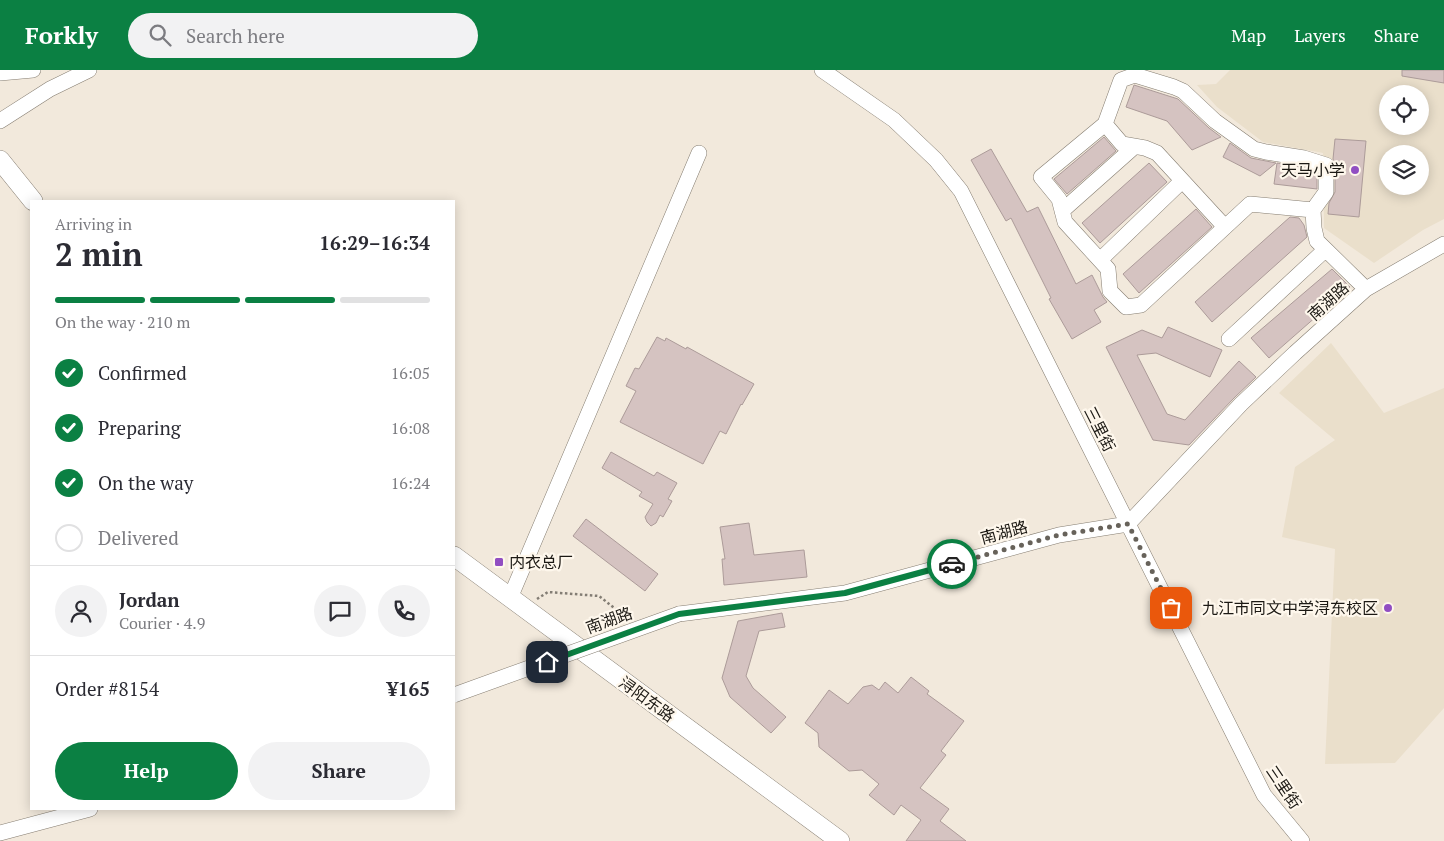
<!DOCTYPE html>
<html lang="en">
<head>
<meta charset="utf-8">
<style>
	body { margin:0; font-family:"PT Serif","Noto Sans SC",serif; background:#f2f2f3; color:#2b2b33; height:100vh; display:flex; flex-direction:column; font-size:19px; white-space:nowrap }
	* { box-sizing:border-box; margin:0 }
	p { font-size:16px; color:#7c7c81 }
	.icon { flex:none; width:28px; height:28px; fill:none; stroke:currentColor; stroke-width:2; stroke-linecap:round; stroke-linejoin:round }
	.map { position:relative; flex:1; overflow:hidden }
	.details { position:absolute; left:30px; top:130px; width:425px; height:610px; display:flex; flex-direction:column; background:#fff; border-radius:0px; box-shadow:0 2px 12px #0003 }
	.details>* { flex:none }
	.tools { position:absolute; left:1379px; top:15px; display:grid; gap:10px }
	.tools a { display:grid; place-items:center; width:50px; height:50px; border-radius:50%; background:#fff; box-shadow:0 2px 12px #0003; font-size:25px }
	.pin { position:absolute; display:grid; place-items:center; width:42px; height:42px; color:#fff; margin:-21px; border-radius:10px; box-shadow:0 2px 8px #0006 }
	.courier { position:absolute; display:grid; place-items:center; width:50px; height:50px; margin:-25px; border:4px solid #0b8043; border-radius:50%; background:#fff; color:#222; box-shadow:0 1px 6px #0007 }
	.headline em { font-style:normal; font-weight:700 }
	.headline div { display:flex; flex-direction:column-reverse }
	.headline { display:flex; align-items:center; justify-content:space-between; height:85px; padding:0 25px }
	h1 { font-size:32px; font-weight:700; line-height:38px }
	.bar { display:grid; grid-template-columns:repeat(4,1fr); gap:8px 5px; align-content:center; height:60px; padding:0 25px }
	.bar i { height:6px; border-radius:4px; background:#e1e1e2 }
	.bar .selected { background:#0b8043 }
	.bar p { grid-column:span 4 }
	.line { display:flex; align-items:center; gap:12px; padding:0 25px; border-top:1px solid #e1e1e2 }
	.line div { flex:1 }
	.round { display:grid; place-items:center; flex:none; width:52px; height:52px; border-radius:26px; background:#f2f2f3 }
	ol { padding:0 25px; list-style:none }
	li { display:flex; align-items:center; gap:15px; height:55px }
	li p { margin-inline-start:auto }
	li .icon { padding:5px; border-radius:50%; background:#0b8043; color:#fff; stroke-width:4 }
	li:last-child { color:#7c7c81 }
	li i { width:28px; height:28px; border:2px solid #e1e1e2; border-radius:50% }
	.cta { display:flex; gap:10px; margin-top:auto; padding:10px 25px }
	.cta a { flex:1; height:58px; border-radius:30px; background:#0b8043; color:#fff; font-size:20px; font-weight:700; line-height:58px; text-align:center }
	.cta a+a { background:#f2f2f3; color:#2b2b33 }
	header { display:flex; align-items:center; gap:30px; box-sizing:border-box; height:70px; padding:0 25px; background:#0b8043; color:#fff }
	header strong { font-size:24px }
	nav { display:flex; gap:28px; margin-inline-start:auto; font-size:18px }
	.search { width:350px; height:45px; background:#f2f2f3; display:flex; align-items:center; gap:12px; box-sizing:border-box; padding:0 18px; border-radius:28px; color:#7c7c81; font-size:19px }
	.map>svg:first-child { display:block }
</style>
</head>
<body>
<header>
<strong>Forkly</strong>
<div class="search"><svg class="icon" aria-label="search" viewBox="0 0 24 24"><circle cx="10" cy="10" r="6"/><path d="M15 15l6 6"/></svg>Search here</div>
<nav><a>Map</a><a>Layers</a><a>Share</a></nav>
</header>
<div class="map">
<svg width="1444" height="771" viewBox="0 0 1444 771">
	<rect width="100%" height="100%" fill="#f2e9dc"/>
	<!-- education -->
	<path fill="#eadfcb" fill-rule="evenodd" d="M1230 0H1444V149L1423 160 1374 193 1324 158 1323 83 1263 72 1217 37 1197 15 1216 14ZM1388 24H1420V56H1388ZM1388 84H1420V116H1388Z
		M1331 273 1384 343 1444 318V638L1395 693 1325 694 1335 479 1282 467 1295 397 1335 370 1279 323Z"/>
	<!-- building -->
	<path fill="#d5c3c1" stroke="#ac9b99" d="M1402 0H1444V13L1402 6Z
		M1134 15 1178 29 1209 58 1221 67 1192 80 1167 51 1126 37Z
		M1104 67 1116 81 1067 124 1054 109Z
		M1335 69 1366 71 1359 147 1328 144 1329 133 1335 122V95L1333 89Z
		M1230 73 1251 88 1276 93 1260 106 1223 87Z
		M991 79 1027 142 1038 137 1076 214 1092 205 1103 227 1107 232 1094 240 1101 252 1072 269 1049 229 1051 228 1011 148 1006 151 971 90Z
		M1149 93 1167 112 1100 173 1082 153Z
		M1277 93 1302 97 1317 102V119L1274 114Z
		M1196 139 1212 157 1139 223 1123 204Z
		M1290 147 1299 148 1304 155 1307 167 1212 252 1195 232Z
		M1332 199 1350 217 1269 288 1251 268Z
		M1168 257 1222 280 1210 307 1156 283 1137 285 1167 344 1185 350 1239 291 1256 307 1234 328 1189 375 1153 370 1106 277 1142 260 1162 268Z
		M657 267 665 271 666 268 686 279 687 277 754 314 742 335 741 334 726 364 720 361 703 394 620 352 636 321 626 316 635 298 639 299Z
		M611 382 654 406 657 402 677 413 668 429 672 431 663 447 660 445 656 453 651 456 647 452 645 447 653 434 639 426 642 422 602 398Z
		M586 449 658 504 645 521 573 466Z
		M749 453 754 485 804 480 807 507 724 515 722 489H725L720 457Z
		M782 543 785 557 759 561 746 606 753 618 786 647 771 663 730 627 722 608 738 551Z
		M911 607 929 621 927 624 964 651 941 681 946 685 920 718 949 739 940 751 966 771H906L921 750 901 735 894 745 869 725 879 714 862 700 849 701 819 677 818 663 805 653 829 620 848 634 863 617 872 615 879 620 885 612 898 623Z"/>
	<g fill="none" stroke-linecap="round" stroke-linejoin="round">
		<!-- minor casing -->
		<g stroke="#857d71" stroke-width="16">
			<path id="minor" d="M822 0 894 50 936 90 961 121 1264 725 1302 771
				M0 3 33 0
				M0 51 50 19 89 0
				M1105 54 1122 74 1145 78 1157 83 1225 157
				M1313 140 1250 134 1141 235 1126 237 1110 221 1108 199 1065 152 1059 129 1041 107 1105 54 1121 10 1135 5 1174 17 1183 21 1215 51 1254 79 1266 82 1304 88 1326 95V122L1313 140 1314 158 1317 171 1366 219
				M1062 141 1134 77
				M1100 190 1182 111
				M1229 269 1325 180
				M510 528 699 83
				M679 544 845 523 1059 465 1128 454 1241 334 1295 283 1366 219 1444 174
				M0 763 90 739"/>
		</g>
		<!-- major casing -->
		<g stroke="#857d71" stroke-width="20">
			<path id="major" d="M0 90 33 131
				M454 486 840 771"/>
		</g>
		<!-- path -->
		<path stroke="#837d74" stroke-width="2.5" stroke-dasharray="2.5 2.5" stroke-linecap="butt" d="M537 529 548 522 599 526 627 548"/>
		<!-- minor -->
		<use href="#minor" stroke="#fff" stroke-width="15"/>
		<!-- major -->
		<use href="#major" stroke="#fff" stroke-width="19"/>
		<!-- minor-bridge casing -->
		<g stroke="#857d71" stroke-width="16" stroke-linecap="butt">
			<path id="minor-bridge" d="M454 625 679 544"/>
		</g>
		<!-- minor-bridge -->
		<use href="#minor-bridge" stroke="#fff" stroke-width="15"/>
	</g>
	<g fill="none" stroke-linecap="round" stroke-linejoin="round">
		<!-- done -->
		<path stroke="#67625a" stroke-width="5" stroke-dasharray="0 9" d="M952 494 1059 465 1128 454 1171 538"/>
		<!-- route -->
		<path stroke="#0b8043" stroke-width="6" d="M547 592 679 544 845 523 952 494"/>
	</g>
	<!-- markers -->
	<g fill="#914ec2" stroke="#fef7ec" stroke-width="2">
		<circle cx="1355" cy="100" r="5"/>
		<rect x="494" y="487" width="10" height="10" rx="2.5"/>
		<circle cx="1388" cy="538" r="5"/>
	</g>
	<g text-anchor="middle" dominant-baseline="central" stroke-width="4.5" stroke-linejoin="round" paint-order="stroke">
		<!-- poi labels -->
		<g font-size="16" fill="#1c1914" stroke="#fef7ec" text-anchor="end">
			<text x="1345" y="100">天马小学</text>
			<text x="509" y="492" text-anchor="start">内衣总厂</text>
			<text x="1378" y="538">九江市同文中学浔东校区</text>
		</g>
		<!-- street labels -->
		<g font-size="16" fill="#1c1914" stroke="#fef7ec">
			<text transform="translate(1328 231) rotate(-42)">南湖路</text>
			<text transform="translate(1100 359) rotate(63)">三里街</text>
			<text transform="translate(1004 462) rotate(-15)">南湖路</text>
			<text transform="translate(609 550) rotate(-20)">南湖路</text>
			<text transform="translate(647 629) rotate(36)">浔阳东路</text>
			<text transform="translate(1284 717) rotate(56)">三里街</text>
		</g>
	</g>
</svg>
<div class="tools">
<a><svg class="icon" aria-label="locate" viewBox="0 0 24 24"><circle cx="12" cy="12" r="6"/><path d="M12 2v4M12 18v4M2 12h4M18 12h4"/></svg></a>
<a><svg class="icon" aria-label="layers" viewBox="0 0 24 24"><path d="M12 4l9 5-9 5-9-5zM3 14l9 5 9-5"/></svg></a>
</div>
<div class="pin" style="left:1171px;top:538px;background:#ea580c"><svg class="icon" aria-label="bag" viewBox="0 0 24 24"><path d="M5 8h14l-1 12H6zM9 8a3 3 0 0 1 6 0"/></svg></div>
<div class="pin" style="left:547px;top:592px;background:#1f2937"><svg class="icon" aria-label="home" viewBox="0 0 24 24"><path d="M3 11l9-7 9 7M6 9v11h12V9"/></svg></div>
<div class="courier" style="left:952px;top:494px"><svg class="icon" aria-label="car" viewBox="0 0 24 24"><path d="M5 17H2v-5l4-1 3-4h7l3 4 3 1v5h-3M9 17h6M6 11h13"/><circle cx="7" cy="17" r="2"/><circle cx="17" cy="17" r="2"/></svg></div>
<section class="details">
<div class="headline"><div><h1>2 min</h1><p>Arriving in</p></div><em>16:29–16:34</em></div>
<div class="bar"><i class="selected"></i><i class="selected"></i><i class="selected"></i><i></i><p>On the way · 210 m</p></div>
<ol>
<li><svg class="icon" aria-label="check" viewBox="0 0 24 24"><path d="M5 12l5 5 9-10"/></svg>Confirmed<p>16:05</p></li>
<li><svg class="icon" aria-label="check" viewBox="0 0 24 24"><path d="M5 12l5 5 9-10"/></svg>Preparing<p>16:08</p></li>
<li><svg class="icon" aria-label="check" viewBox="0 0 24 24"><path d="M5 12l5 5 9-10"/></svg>On the way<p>16:24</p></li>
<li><i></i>Delivered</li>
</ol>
<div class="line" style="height:90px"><a class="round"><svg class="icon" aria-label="person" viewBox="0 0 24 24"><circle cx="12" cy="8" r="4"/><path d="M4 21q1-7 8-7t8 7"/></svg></a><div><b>Jordan</b><p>Courier · 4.9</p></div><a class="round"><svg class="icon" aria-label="chat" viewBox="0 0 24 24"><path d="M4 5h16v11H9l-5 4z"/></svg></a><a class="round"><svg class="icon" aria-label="phone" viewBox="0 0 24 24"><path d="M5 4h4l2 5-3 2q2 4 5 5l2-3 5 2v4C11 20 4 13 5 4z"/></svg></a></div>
<div class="line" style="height:65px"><div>Order #8154</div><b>¥165</b></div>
<div class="cta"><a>Help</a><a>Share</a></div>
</section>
</div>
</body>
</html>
